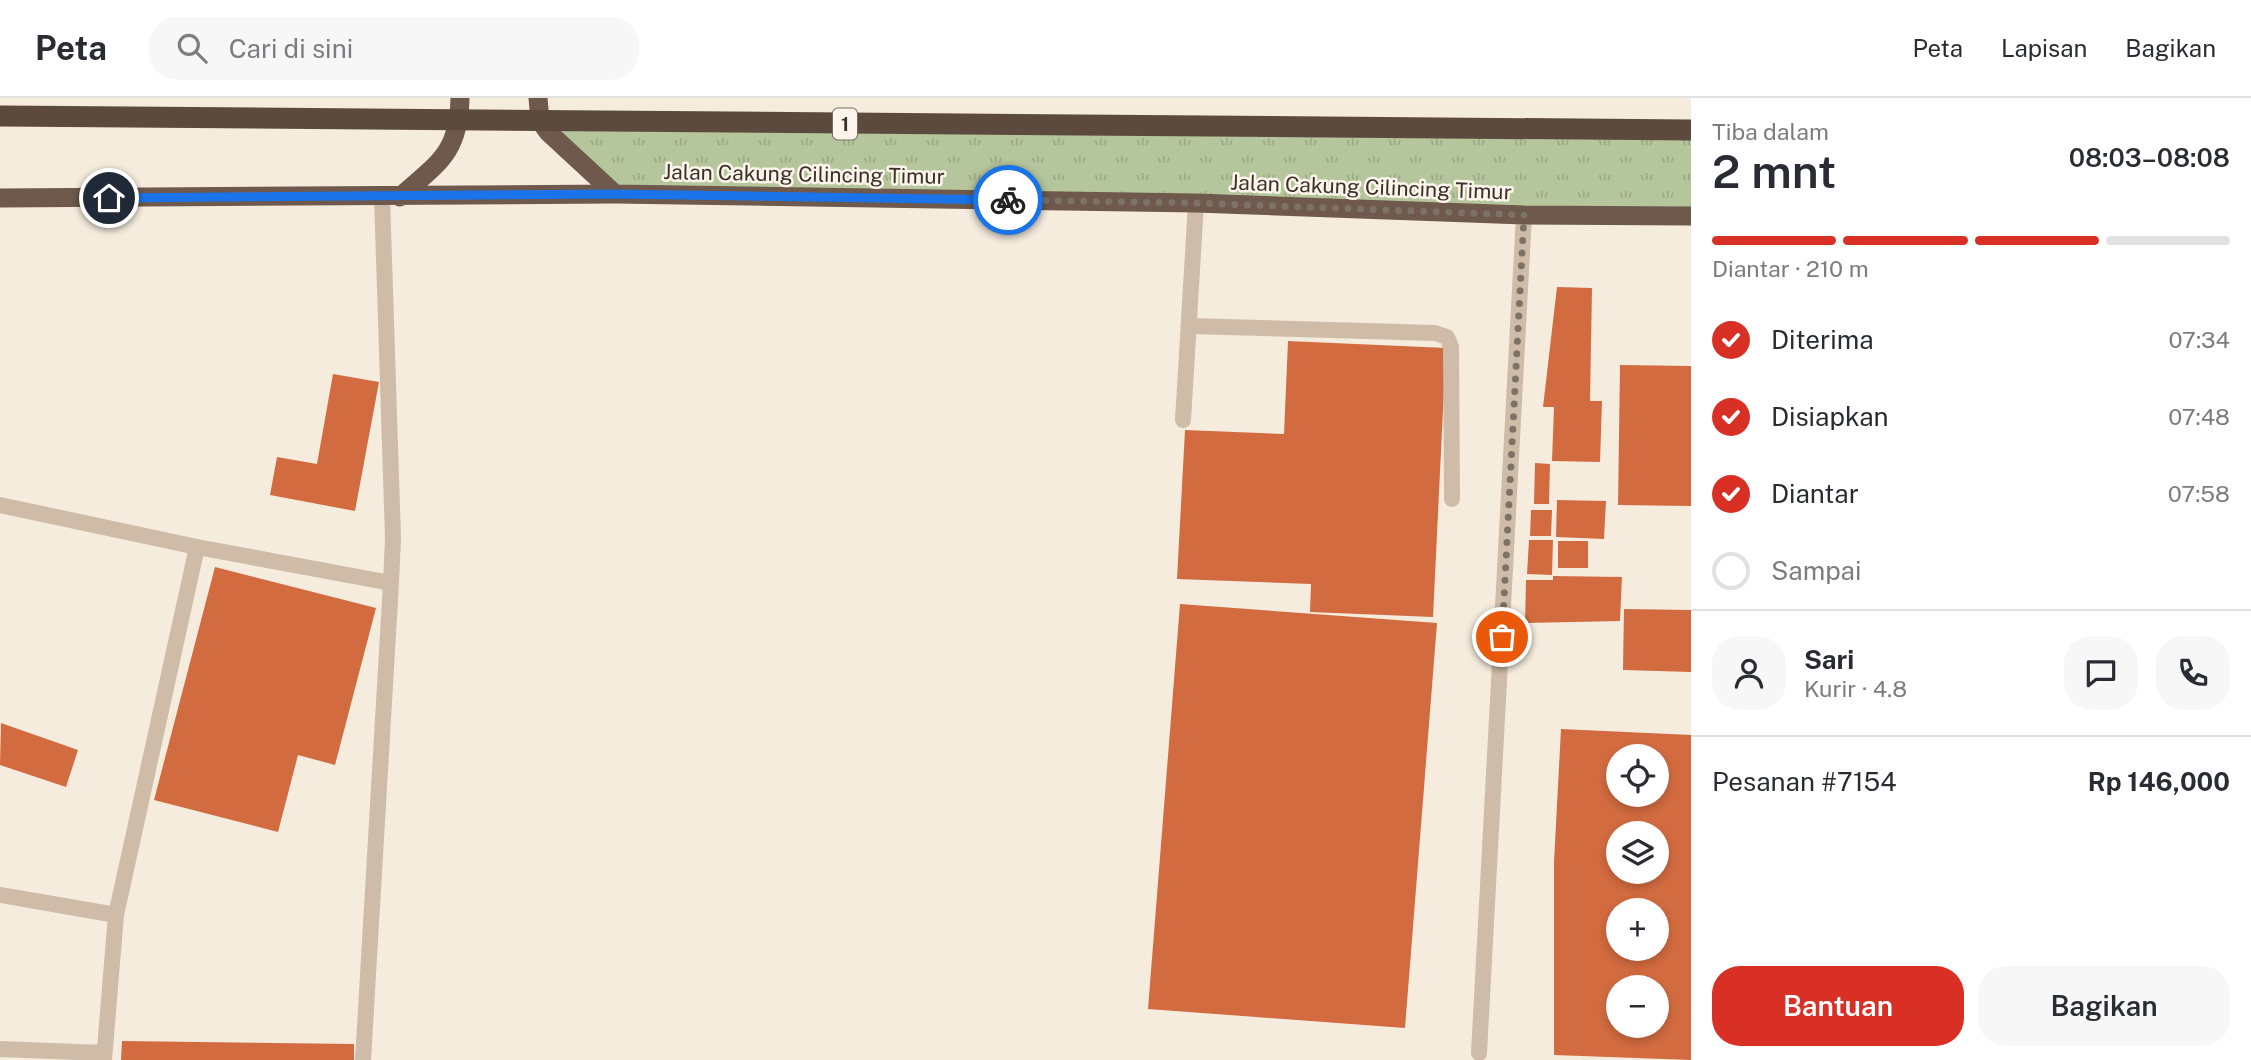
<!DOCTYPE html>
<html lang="id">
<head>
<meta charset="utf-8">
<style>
	body { margin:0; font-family:"Public Sans",sans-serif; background:#f7f7f7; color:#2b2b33; height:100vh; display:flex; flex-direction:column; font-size:26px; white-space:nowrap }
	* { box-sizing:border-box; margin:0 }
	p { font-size:23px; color:#7c7c81 }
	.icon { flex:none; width:38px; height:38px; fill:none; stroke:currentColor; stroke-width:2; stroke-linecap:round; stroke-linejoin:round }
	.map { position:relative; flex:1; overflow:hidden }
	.details { display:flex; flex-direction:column; background:#fff; width:560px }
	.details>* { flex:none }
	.controls { position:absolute; left:1606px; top:646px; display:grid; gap:14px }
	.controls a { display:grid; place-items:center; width:63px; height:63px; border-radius:50%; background:#fff; box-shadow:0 4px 10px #0003; font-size:35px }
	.pin { position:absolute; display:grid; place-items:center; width:60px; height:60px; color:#fff; margin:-30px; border:4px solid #fff; border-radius:50%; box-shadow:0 2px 7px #0007 }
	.courier { position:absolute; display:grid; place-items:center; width:70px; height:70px; margin:-35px; border:5px solid #1a73e8; border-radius:50%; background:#fff; color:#222; box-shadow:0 2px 9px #0007 }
	.head em { font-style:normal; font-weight:600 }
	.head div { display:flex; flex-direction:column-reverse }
	.head { display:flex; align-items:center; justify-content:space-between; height:119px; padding:0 21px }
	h1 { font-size:46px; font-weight:600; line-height:52px }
	.bar { display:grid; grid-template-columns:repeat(4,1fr); gap:10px 7px; align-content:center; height:84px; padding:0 21px }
	.bar i { height:9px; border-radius:5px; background:#e1e1e2 }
	.bar .selected { background:#d93025 }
	.bar p { grid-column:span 4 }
	.line { display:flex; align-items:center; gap:18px; padding:0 21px; border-top:2px solid #e1e1e2 }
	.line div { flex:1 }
	.round { display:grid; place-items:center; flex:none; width:74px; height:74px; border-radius:28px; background:#f7f7f7 }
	ol { padding:0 21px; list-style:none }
	li { display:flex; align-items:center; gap:21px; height:77px }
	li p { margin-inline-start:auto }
	li .icon { padding:7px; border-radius:50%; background:#d93025; color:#fff; stroke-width:4 }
	li:last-child { color:#7c7c81 }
	li i { width:38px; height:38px; border:4px solid #e1e1e2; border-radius:50% }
	.cta { display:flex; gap:14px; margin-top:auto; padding:14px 21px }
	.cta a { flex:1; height:80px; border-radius:28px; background:#d93025; color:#fff; font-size:28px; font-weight:600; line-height:80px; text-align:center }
	.cta a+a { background:#f7f7f7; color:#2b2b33 }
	header { display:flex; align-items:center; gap:42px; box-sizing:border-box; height:98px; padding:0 35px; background:#fff; border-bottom:2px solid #e1e1e2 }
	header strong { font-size:33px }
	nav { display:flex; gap:38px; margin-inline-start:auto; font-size:24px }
	.search { width:490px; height:63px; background:#f7f7f7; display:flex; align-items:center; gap:18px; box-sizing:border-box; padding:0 24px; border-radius:28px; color:#7c7c81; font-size:26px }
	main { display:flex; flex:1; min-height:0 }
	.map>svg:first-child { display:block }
</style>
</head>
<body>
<header>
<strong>Peta</strong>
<div class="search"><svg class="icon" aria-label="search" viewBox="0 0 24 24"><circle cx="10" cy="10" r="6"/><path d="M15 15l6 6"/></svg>Cari di sini</div>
<nav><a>Peta</a><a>Lapisan</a><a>Bagikan</a></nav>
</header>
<main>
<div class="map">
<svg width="1691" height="962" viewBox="0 0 1691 962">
	<defs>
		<pattern id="grass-tufts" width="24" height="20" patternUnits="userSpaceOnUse" patternTransform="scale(1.75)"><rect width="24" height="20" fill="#b6c69c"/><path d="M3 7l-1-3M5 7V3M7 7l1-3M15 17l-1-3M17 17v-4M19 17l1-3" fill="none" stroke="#9daa86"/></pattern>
	</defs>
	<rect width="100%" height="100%" fill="#f5ecde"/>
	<!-- grass -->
	<path fill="url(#grass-tufts)" d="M540 23 1691 32V118L615 96Z"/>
	<!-- building -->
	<path fill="#d26b40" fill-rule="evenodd" d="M1557 189 1592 190 1590 303H1602L1600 364 1552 363 1554 309H1543Z
		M1288 243 1446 250 1433 519 1310 514 1311 486 1177 481 1185 332 1284 336Z
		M1620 267 1691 268V408L1618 407Z
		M333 276 379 284 355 413 270 397 277 359 317 366Z
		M1535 365 1550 366 1549 406H1534Z
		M1557 402 1606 403 1604 441 1556 439Z
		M1531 412H1552L1551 438H1530Z
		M1529 442H1553L1552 477 1527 476Z
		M1558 443H1588V470H1558Z
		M215 469 376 510 335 667 298 657 278 734 154 702Z
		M1553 478 1622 479 1620 523 1525 525 1526 482H1553Z
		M1180 506 1437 525 1405 930 1148 911Z
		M1624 511 1691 512V574L1623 572Z
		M1 625 78 652 66 689 0 667Z
		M1561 631 1691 637V962L1554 957V764ZM1619 658H1657V696H1619ZM1619 735H1657V774H1619ZM1619 812H1657V850H1619ZM1619 889H1657V928H1619Z
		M122 943 354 946V962H121Z"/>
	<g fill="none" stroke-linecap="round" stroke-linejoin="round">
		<!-- service -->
		<path stroke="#cfbca8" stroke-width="16" d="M1189 228 1435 235 1447 239 1451 249 1452 401
			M1183 322 1196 105
			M0 407 197 449 391 485 393 440 382 99
			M0 797 116 817
			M0 951 104 955
			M1479 955 1524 117
			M104 962 116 817 197 449
			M363 962 391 485"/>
		<!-- trunk -->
		<path stroke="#6e594c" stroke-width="19" d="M538 0 540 23 548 34 615 96
			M400 99C438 65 459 55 460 0
			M0 100 615 96 1196 105 1524 117 1691 118"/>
		<!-- motorway-bridge -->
		<path stroke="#5d4a3f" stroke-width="21" d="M0 18 1691 32"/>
	</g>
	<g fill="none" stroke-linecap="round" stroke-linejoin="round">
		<!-- done -->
		<path stroke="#7d7268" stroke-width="7" stroke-dasharray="0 12.6" d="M1008 102 1196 105 1524 117 1502 539"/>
		<!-- route -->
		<path stroke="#1a73e8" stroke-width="9" d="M109 100 615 96 1008 102"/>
	</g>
	<g text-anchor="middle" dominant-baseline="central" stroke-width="5" stroke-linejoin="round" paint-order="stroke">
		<!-- shield labels -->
		<rect fill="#fcf5ec" stroke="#766b64" stroke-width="2" x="833" y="10.5" width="24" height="31" rx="5"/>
		<g font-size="19" font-weight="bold" fill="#3c3029">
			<text x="845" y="26">1</text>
		</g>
		<!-- street labels -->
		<g font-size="21" fill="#3c3029" stroke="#fcf5ec">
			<text transform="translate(804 76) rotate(1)">Jalan Cakung Cilincing Timur</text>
			<text transform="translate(1371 89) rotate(2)">Jalan Cakung Cilincing Timur</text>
		</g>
	</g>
</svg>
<div class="controls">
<a><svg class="icon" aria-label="locate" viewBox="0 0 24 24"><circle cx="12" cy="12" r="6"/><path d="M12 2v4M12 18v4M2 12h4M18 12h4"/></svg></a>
<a><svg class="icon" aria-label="layers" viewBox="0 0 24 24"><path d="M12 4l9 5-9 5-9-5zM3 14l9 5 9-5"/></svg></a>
<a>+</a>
<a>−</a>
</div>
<div class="pin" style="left:1502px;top:539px;background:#ea580c"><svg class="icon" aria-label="bag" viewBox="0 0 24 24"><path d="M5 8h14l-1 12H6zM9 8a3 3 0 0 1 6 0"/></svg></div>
<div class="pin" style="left:109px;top:100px;background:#1f2937"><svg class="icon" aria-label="home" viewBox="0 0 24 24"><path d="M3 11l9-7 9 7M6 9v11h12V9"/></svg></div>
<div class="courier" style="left:1008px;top:102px"><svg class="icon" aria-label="bike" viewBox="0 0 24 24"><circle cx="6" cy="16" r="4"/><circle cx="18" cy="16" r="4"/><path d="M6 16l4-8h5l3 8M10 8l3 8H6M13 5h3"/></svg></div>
</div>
<section class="details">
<div class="head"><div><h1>2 mnt</h1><p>Tiba dalam</p></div><em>08:03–08:08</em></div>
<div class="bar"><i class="selected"></i><i class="selected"></i><i class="selected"></i><i></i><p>Diantar · 210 m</p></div>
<ol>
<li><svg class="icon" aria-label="check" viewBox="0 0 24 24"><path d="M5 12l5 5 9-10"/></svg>Diterima<p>07:34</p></li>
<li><svg class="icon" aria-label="check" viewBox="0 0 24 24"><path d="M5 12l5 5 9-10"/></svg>Disiapkan<p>07:48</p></li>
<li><svg class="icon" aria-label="check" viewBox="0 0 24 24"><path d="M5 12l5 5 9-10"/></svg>Diantar<p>07:58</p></li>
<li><i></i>Sampai</li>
</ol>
<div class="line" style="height:126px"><a class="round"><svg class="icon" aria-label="person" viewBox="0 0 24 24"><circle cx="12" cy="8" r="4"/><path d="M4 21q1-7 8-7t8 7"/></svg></a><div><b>Sari</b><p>Kurir · 4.8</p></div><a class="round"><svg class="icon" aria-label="chat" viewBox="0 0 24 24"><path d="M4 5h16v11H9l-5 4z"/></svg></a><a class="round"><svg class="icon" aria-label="phone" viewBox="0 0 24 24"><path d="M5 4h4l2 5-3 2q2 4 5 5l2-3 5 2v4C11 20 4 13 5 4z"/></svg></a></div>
<div class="line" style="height:91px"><div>Pesanan #7154</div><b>Rp 146,000</b></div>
<div class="cta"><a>Bantuan</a><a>Bagikan</a></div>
</section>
</main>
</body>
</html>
